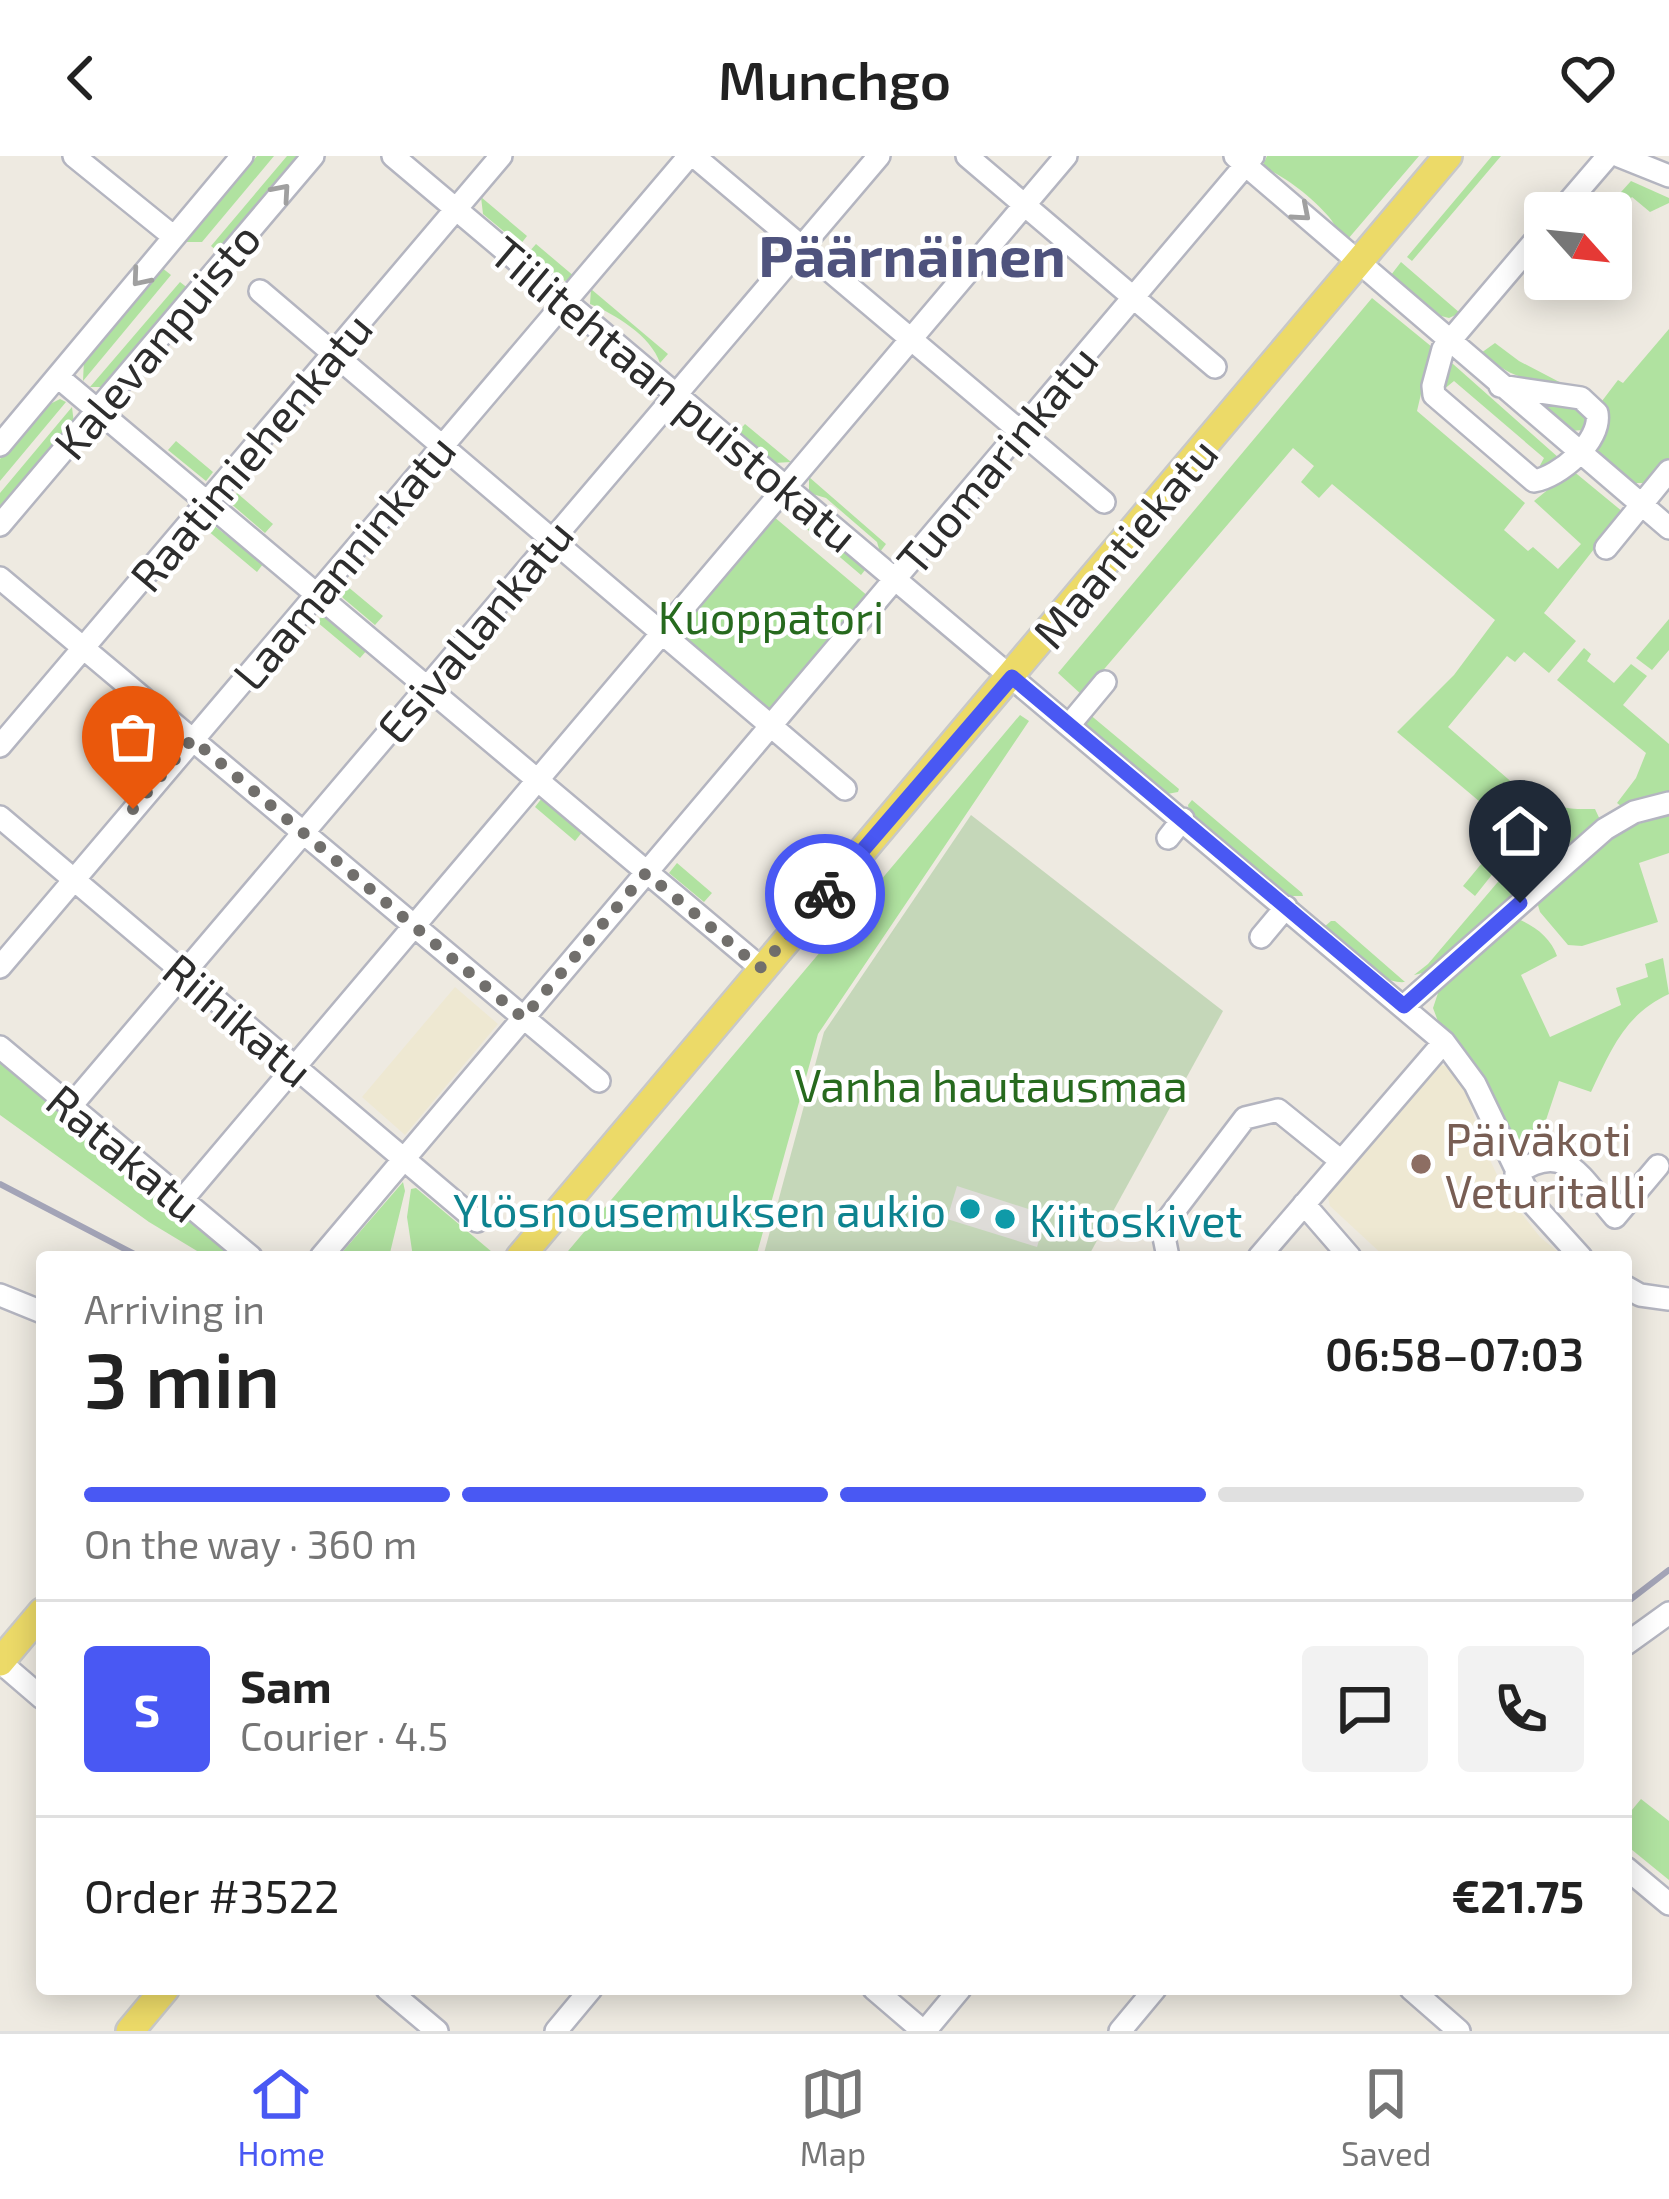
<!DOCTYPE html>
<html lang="en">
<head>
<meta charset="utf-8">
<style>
	body { margin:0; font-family:"Exo 2",sans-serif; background:#f2f2f2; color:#222; height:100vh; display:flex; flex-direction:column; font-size:45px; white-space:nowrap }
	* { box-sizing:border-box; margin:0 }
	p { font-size:39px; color:#767676 }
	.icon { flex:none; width:66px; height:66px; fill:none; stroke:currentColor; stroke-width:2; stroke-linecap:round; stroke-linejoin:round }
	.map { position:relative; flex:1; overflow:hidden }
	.sheet { position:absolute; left:36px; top:1095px; width:1596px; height:744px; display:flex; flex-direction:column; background:#fff; border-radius:12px; box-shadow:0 6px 30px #0003 }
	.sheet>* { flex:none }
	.needle { width:78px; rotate:117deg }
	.controls { position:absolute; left:1524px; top:36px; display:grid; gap:24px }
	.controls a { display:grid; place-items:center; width:108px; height:108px; border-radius:12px; background:#fff; box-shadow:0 6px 30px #0003; font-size:60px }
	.pin { position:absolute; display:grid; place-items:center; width:102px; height:102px; color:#fff; margin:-123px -51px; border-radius:50% 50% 50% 0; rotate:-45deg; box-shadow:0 0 12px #0007 }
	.pin .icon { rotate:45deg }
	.courier { position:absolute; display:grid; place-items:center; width:120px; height:120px; margin:-60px; border:9px solid #4958f3; border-radius:50%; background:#fff; color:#222; box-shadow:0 3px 15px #0007 }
	.summary em { font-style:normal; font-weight:600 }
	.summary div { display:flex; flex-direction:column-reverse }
	.summary { display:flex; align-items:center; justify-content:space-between; height:204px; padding:0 48px }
	h1 { font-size:78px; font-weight:600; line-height:90px }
	.bar { display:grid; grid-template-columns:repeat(4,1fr); gap:18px 12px; align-content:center; height:144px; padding:0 48px }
	.bar i { height:15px; border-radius:9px; background:#e0e0e0 }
	.bar .selected { background:#4958f3 }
	.bar p { grid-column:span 4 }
	.line { display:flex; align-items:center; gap:30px; padding:0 48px; border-top:3px solid #e0e0e0 }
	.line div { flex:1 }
	.round { display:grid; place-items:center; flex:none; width:126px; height:126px; border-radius:12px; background:#f2f2f2 }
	header { display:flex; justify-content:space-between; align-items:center; height:156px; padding:0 48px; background:#fff; font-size:54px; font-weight:600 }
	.dock { display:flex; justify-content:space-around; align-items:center; height:168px; border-top:3px solid #e0e0e0; background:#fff; font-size:33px; color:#767676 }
	.dock a { display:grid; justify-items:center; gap:6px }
	.dock .selected { color:#4958f3 }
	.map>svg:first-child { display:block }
</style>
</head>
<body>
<header><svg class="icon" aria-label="back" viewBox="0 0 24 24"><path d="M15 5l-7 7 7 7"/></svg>Munchgo<svg class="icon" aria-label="heart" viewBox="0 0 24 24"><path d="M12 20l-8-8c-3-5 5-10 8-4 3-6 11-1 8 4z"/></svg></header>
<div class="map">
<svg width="1669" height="1875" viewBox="0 0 1669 1875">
	<rect width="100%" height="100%" fill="#eeeae1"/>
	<!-- education -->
	<path fill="#eee8d2" d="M455 831 498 868 405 979 362 941Z
		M1441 909 1449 911 1466 934 1482 987 1506 1038 1540 1081 1564 1101H1385L1330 1050 1328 1041 1333 1029 1431 914Z"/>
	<!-- green -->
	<path fill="#b0e2a0" d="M257 0H274L202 86H185Z
		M287 0H304L221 98 211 90Z
		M1267 0H1419L1348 83C1337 76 1337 71 1329 61 1314 43 1284 19 1262 11Z
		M1492 0H1501L1412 105 1407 101Z
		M1631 25 1669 42V47L1650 56 1632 41 1625 49 1618 43 1602 57Z
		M481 41 527 80 520 89 483 58Z
		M536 88 575 121 565 125 528 97Z
		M1401 106 1460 157 1449 162 1441 160 1391 119Z
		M161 111 171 119 83 225 84 203Z
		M180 126 189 133 103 231H90Z
		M591 133 668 198 660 207C651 180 615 158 590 148Z
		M1372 142 1432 191 1417 255 1525 347 1504 374 1528 395 1533 391 1558 413 1581 388 1534 345 1572 314 1623 356 1544 457 1576 485 1549 517 1524 496 1515 506 1507 500 1448 571 1530 642 1518 686 1475 740 1463 730 1511 672 1397 576 1454 519 1495 464 1332 328 1319 342 1301 326 1314 310 1293 292 1082 539 1058 517Z
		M1669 173V302L1646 327H1632L1595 293 1610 266 1602 245 1618 224 1623 227Z
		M1495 187 1519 205 1567 230C1529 224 1512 223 1481 197Z
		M1450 207 1453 208 1559 302 1537 315 1544 302 1454 225 1443 234Z
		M60 243 66 246 0 325V303L42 252Z
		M1539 245 1570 250 1588 263 1583 274 1569 275Z
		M72 251 74 268 0 358V337Z
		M745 268 791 306 774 307 738 276Z
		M176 285 213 316 206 325 168 294Z
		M809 321 886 388 880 396 877 386 826 342 809 337Z
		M237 337 273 368 265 377 229 346Z
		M789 347 869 409 861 419 782 352Z
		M773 360 869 441 771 557 676 476Z
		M212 368 263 408 257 416 207 374Z
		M347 430 383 460 375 469 343 442 340 437Z
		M324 457 368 493 360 502 317 466Z
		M1669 463V494L1652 514 1636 502Z
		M1584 492 1591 498 1587 505 1614 527 1631 508 1647 520 1623 549 1669 588V637L1625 653 1617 647 1636 622 1646 597 1557 524Z
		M1088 557 1179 633 1178 636 1167 638 1086 570Z
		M1020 559 1029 565 818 878 756 1101H563Z
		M1541 632C1553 655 1570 653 1595 653L1602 668 1431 815 1414 819 1428 808 1520 700 1536 671Z
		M542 642 583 675 575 685 535 651Z
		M1192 644 1302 737 1303 740H1288L1189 655 1188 649Z
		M1661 660H1669V697L1639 707 1658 766 1582 790 1568 789 1540 756 1537 746 1624 673Z
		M677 707 712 737 704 746 669 717Z
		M1518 763C1535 770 1551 782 1557 800L1521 819 1550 881 1621 849 1616 832 1648 821 1645 808 1663 802 1669 838C1625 858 1611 894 1591 936L1559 925 1542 976 1517 1003 1442 876 1433 852 1440 831Z
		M1331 765H1335L1405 826C1377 829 1345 789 1324 771Z
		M0 904 235 1101H207L149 1066 0 959Z
		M403 1026 405 1035 389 1101H338Z
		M416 1032 492 1096 488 1101H413L407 1061 411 1033Z
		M1641 1643 1669 1665V1724L1626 1689V1661Z"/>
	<!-- cemetery -->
	<path fill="#c5d7b9" d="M971 659 1223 855 1088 1101H763L824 876Z"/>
	<!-- plaza -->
	<path fill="#dedcd8" d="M957 1030 1047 1059 1037 1091 947 1063Z"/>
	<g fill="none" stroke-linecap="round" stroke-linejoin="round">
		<!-- minor casing -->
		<g stroke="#b4b5c0" stroke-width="26">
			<path id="minor" d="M74 0 174 81
				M393 0 1444 886 1475 928 1533 1048 1581 1101
				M694 0 1104 346
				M967 0 1215 211
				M1235 0 1669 372
				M1619 0 1669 20
				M1559 57 1608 0
				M260 135 845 633
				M58 221 761 812
				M1500 230 1581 242 1597 257C1602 285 1559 321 1534 325L1434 239 1433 230 1443 193 1545 73
				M0 289 242 0
				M0 369 313 0
				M1606 392 1669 315
				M0 422 599 925
				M1070 568 1105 526
				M0 590 501 0
				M0 661 477 1065
				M1168 682 1183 663
				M1261 781 1286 751
				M0 811 689 0
				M1404 850 1605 673 1634 656 1669 647
				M0 891 251 1101
				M70 951 879 0
				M1516 1018C1566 982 1582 1024 1615 1061L1658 1010
				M182 1044 1066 0
				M1304 1048 1350 1101
				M321 1101 1253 0
				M1168 1101 1162 1071 1245 962 1278 954 1341 1005
				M1259 1101 1444 886
				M1626 1131 1640 1139 1669 1143
				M0 1139 42 1156
				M1626 1488 1669 1457
				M0 1506 42 1542
				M1626 1712 1669 1748
				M387 1833 437 1875
				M874 1833 923 1875
				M1411 1833 1459 1875
				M556 1875 591 1833
				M925 1875 960 1833
				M1120 1875 1155 1833"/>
		</g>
		<!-- major casing -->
		<g stroke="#c8c8c8" stroke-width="32">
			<path id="major" d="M520 1101 1448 0
				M0 1506 42 1456
				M130 1875 165 1833"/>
		</g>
		<!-- minor -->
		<use href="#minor" stroke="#fff" stroke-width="21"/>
		<!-- major -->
		<use href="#major" stroke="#ecda68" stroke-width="27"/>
		<!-- rail -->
		<path stroke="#a3a4b7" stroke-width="6" d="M0 1028 140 1101
			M1626 1447 1669 1414"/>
	</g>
	<!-- one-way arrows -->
	<defs><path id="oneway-chevron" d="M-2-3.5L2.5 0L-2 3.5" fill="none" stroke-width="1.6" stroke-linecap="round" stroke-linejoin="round" transform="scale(3)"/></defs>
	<g stroke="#a0a0a0">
		<use href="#oneway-chevron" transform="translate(282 36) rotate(-49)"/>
		<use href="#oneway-chevron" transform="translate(1302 57) rotate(41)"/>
		<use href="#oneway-chevron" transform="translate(140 122) rotate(130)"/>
	</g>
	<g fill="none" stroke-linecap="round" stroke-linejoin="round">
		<!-- done -->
		<path stroke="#716f6c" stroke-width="12" stroke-dasharray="0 21.6" d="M133 653 192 583 523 862 646 717 760 812 825 738"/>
		<!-- route -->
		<path stroke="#4958f3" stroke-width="15" d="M825 738 1012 521 1404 850 1520 747"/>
	</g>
	<!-- markers -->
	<circle fill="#8d6e63" stroke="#fff" stroke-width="4.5" cx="1421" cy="1008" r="12"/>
	<g fill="#0f9aa8" stroke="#fff" stroke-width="4.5">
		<circle cx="970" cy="1053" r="12"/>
		<circle cx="1005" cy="1063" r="12"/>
	</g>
	<g text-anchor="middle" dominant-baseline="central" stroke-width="9" stroke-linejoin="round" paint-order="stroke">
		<!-- street labels -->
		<g font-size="45" fill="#2d2d2d" stroke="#fff">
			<text transform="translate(156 184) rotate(-50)">Kalevanpuisto</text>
			<text transform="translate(675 237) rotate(40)">Tiilitehtaan puistokatu</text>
			<text transform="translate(250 295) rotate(-50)">Raatimiehenkatu</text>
			<text transform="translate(996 303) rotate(-50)">Tuomarinkatu</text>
			<text transform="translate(1124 386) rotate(-50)">Maantiekatu</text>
			<text transform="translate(343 405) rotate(-50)">Laamanninkatu</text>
			<text transform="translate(474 474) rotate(-50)">Esivallankatu</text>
			<text transform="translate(239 863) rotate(40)">Riihikatu</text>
			<text transform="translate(125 996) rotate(40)">Ratakatu</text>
		</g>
		<!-- park labels -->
		<g font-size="45" fill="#276a1e" stroke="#fff">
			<text x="771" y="460">Kuoppatori</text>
			<text x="991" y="928">Vanha hautausmaa</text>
		</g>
		<!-- education labels -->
		<g font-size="45" fill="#785e54" stroke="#fff" text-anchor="start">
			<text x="1445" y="982">Päiväkoti<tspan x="1445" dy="52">Veturitalli</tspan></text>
		</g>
		<!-- culture labels -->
		<g font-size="45" fill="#0d838f" stroke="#fff" text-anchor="end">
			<text x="946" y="1053">Ylösnousemuksen aukio</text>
			<text x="1029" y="1063" text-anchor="start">Kiitoskivet</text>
		</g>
		<!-- district labels -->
		<g font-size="57" font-weight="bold" fill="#4f537d" stroke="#fff">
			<text x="912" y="98">Päärnäinen</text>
		</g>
	</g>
</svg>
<div class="controls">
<a><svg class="needle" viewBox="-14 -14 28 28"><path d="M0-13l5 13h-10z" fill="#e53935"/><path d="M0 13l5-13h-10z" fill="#767676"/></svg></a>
</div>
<div class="pin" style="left:133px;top:653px;background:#ea580c"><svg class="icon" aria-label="bag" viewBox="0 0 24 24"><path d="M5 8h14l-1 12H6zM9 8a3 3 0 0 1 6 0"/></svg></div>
<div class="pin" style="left:1520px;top:747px;background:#1f2937"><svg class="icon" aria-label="home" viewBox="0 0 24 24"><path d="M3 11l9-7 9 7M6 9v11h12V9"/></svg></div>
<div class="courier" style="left:825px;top:738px"><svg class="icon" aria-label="bike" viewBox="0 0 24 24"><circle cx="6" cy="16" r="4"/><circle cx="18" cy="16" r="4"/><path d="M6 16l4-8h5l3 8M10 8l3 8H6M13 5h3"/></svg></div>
<section class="sheet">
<div class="summary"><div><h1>3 min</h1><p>Arriving in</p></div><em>06:58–07:03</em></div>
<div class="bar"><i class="selected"></i><i class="selected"></i><i class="selected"></i><i></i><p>On the way · 360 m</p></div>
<div class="line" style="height:216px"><b class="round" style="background:#4958f3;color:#fff">S</b><div><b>Sam</b><p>Courier · 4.5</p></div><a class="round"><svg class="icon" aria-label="chat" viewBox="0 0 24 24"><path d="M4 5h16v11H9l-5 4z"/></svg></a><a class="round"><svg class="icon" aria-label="phone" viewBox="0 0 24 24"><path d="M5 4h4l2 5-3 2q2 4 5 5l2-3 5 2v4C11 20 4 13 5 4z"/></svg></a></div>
<div class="line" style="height:156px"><div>Order #3522</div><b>€21.75</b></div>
</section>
</div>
<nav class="dock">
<a class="selected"><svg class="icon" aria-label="home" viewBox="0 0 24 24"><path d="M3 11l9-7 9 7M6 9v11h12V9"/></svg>Home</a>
<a><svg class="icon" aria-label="map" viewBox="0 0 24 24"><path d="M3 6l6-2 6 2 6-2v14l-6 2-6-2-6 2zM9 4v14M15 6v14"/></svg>Map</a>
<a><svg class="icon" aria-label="saved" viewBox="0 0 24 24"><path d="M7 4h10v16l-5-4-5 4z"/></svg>Saved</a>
</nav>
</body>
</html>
